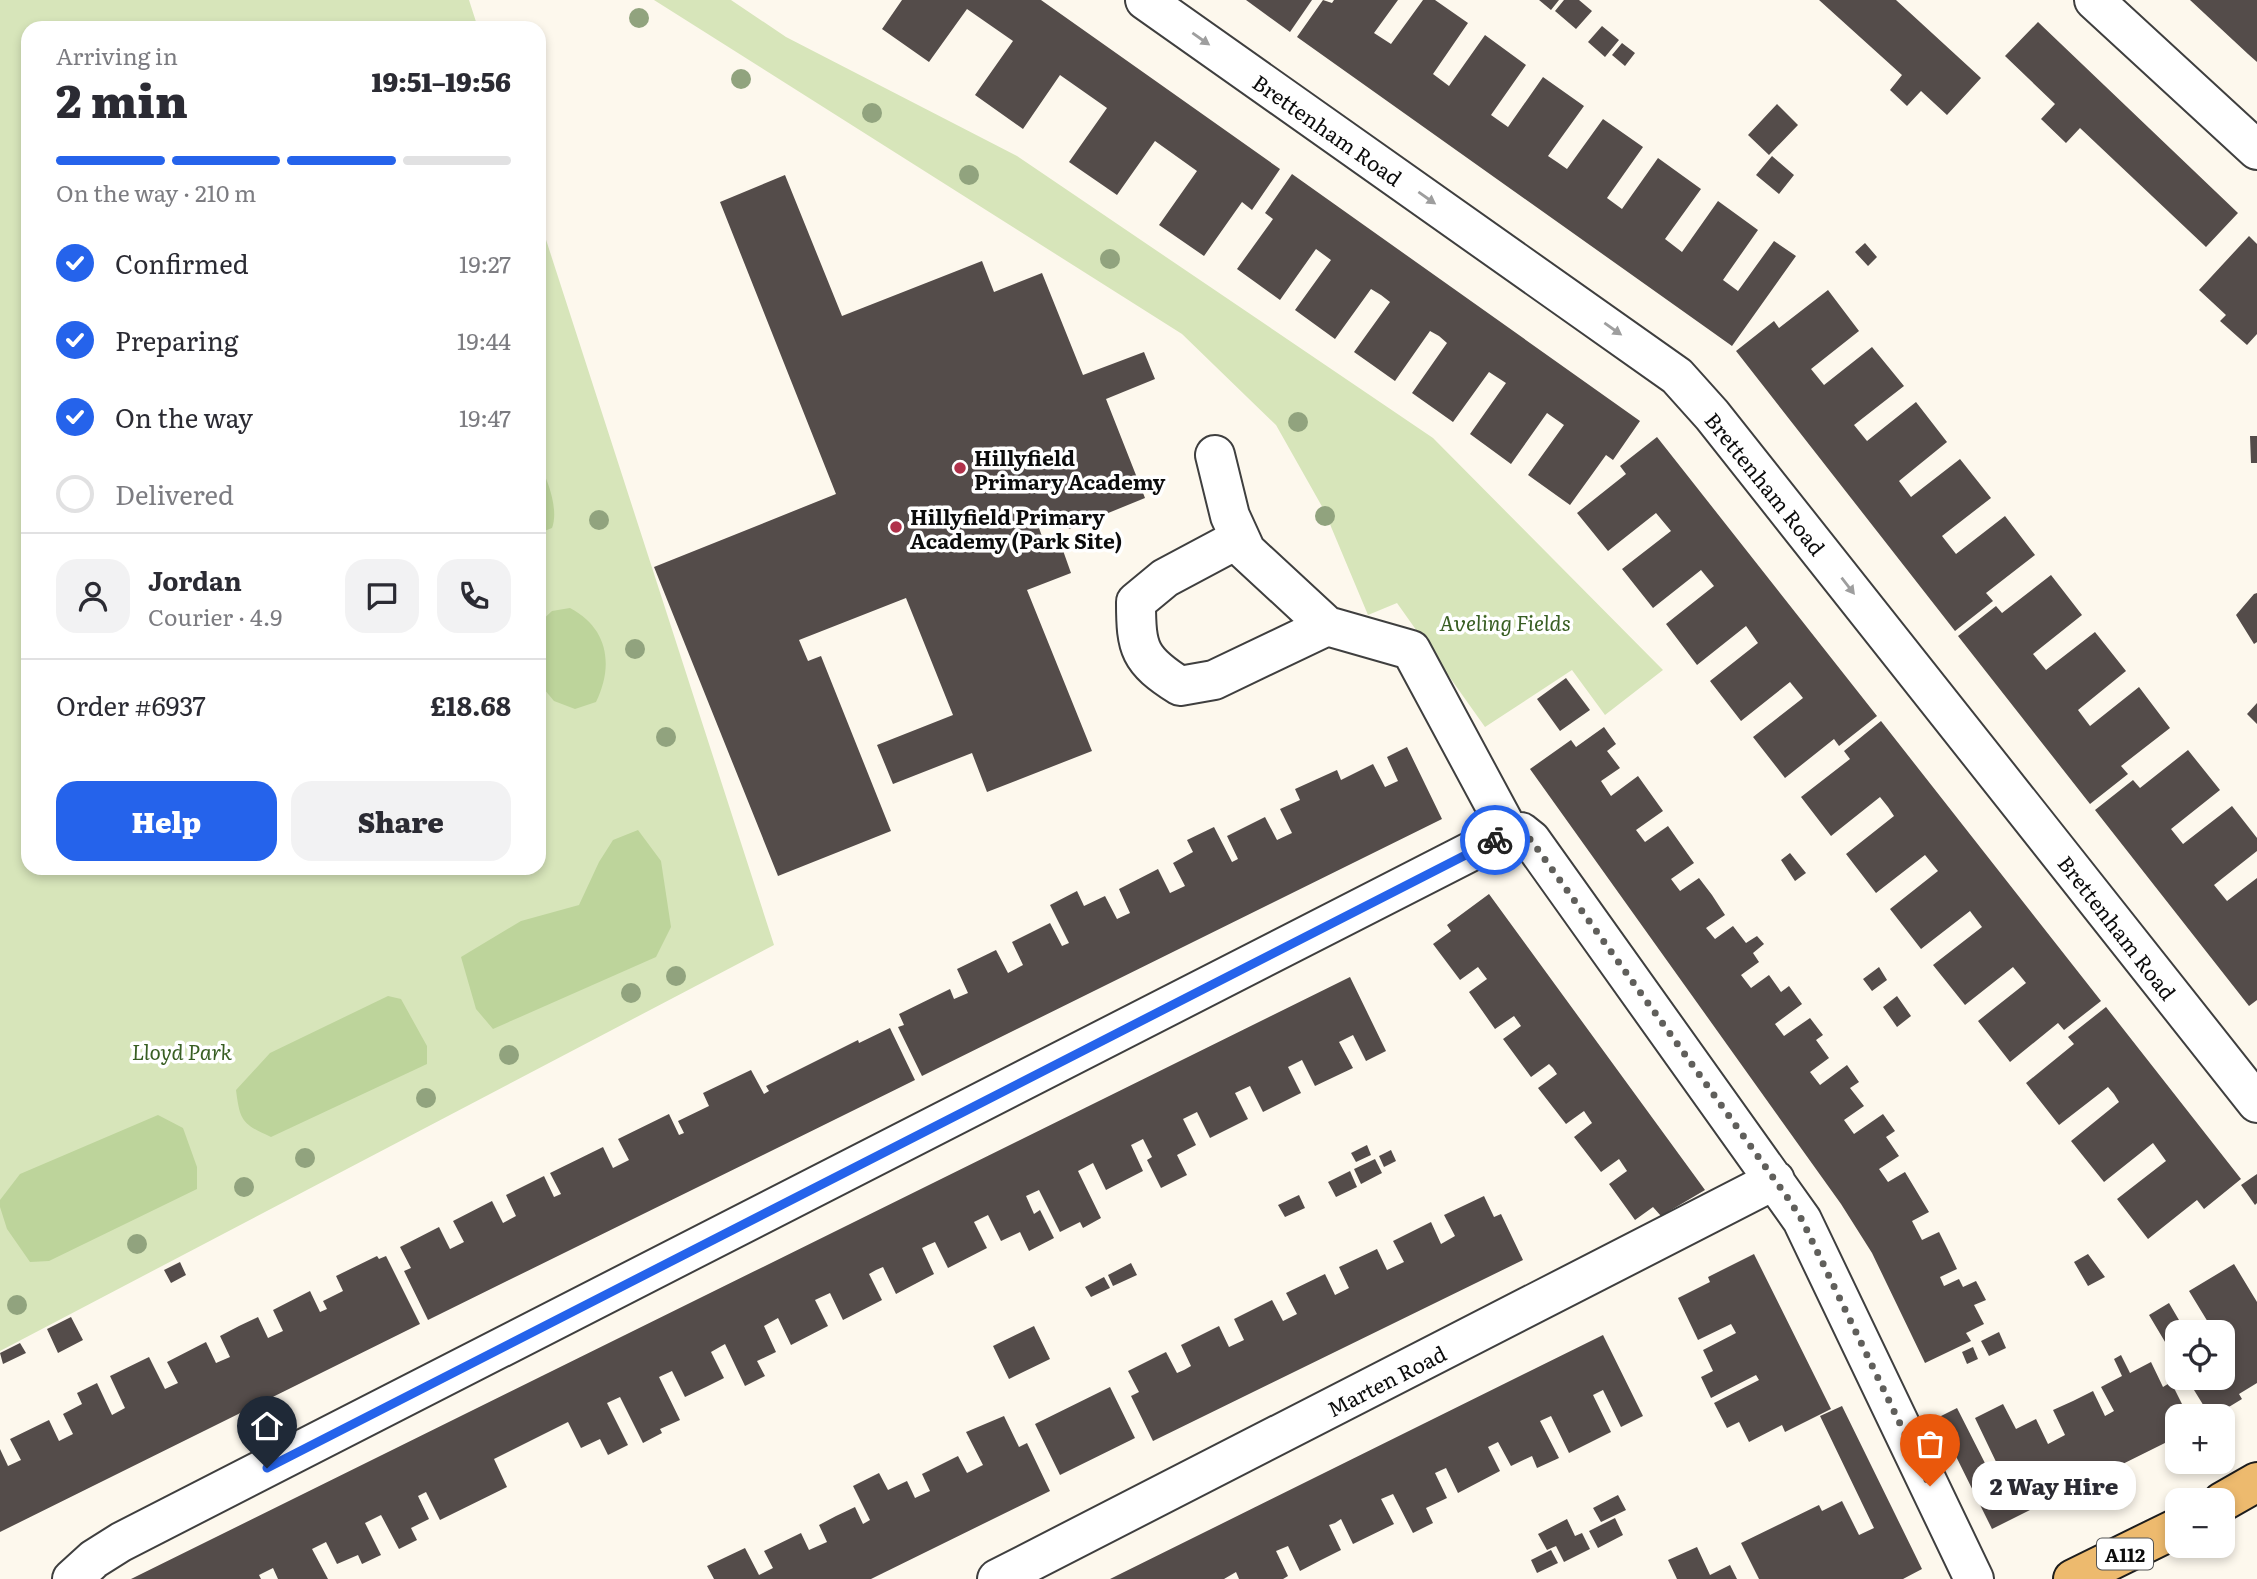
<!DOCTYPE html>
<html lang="en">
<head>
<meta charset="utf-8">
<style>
	body { margin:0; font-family:Literata,serif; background:#f2f2f3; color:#2b2b33; height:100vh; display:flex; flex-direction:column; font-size:26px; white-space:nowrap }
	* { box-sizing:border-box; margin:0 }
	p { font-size:23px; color:#7c7c81 }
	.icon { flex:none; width:38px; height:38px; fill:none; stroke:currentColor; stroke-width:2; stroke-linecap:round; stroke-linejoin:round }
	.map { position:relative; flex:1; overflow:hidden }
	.sheet { position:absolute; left:21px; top:21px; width:525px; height:854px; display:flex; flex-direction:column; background:#fff; border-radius:21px; box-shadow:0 4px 10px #0003 }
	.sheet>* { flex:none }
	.tools { position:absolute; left:2165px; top:1320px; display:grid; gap:14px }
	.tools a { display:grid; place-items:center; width:70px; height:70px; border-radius:14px; background:#fff; box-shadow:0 4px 10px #0003; font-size:35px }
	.pin { position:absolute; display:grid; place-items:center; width:60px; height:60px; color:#fff; margin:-72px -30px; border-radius:50% 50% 50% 0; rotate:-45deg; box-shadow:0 0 7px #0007 }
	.pin .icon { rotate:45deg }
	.courier { position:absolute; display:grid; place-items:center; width:70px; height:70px; margin:-35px; border:5px solid #2563eb; border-radius:50%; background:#fff; color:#222; box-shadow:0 2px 9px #0007 }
	.bubble { position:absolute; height:49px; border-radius:21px; background:#fff; box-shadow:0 4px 10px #0003; font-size:23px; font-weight:800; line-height:49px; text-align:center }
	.headline em { font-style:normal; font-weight:800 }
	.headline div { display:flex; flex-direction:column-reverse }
	.headline { display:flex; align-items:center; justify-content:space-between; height:119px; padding:0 35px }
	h1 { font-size:46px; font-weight:800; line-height:52px }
	.bar { display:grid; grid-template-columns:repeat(4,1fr); gap:10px 7px; align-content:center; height:84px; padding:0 35px }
	.bar i { height:9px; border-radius:5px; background:#e1e1e2 }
	.bar .active { background:#2563eb }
	.bar p { grid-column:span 4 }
	.line { display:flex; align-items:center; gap:18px; padding:0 35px; border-top:2px solid #e1e1e2 }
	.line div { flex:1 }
	.round { display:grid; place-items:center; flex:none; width:74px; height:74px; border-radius:21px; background:#f2f2f3 }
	ol { padding:0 35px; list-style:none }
	li { display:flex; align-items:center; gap:21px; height:77px }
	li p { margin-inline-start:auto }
	li .icon { padding:7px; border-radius:50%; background:#2563eb; color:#fff; stroke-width:4 }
	li:last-child { color:#7c7c81 }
	li i { width:38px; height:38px; border:4px solid #e1e1e2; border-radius:50% }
	.action { display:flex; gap:14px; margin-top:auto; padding:14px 35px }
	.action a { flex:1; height:80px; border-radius:21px; background:#2563eb; color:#fff; font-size:28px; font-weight:800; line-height:80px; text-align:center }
	.action a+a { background:#f2f2f3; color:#2b2b33 }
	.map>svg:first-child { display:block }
</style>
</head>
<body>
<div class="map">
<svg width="2257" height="1579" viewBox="0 0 2257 1579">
	<rect width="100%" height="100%" fill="#fdf8ed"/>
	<!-- green -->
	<path fill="#d7e5ba" d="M0 0H469L478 28H28V868H539V218L774 945 0 1351Z
		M654 0H731L786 37 1017 156 1433 438 1663 670 1605 715 1572 670 1485 727 1397 603 1368 615 1324 510 1276 425 1182 334Z"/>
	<!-- forest -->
	<path fill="#bdd49b" d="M539 463C548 480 559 510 552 528L539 533Z
		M570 608C608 628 614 665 596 702L575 709 554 701 539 683V623L552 611Z
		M638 830 661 861 671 927 656 957 493 1029 476 1009 461 957 521 921 579 905 599 862 613 840Z
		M388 996 401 999 427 1046V1064L271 1137C242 1124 240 1121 236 1090L270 1053Z
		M158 1115 183 1128 197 1167V1189L49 1261 30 1262 7 1229 0 1207V1200L20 1174Z"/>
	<!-- building -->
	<path fill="#544c4a" d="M902 0H1041L1280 169 1252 210 1242 202 1204 256 1159 225 1197 171 1155 141 1117 195 1069 162 1107 108 1060 75 1023 129 975 95 1013 41 967 9 929 62 882 29Z
		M1246 0H1312L1290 32Z
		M1323 0 1332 3 1334 0H1398L1374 33 1391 44 1423 0H1435L1468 23 1433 74 1449 86 1485 35 1526 65 1491 115 1508 127 1543 77 1584 106 1548 156 1557 162 1567 169 1603 119 1643 147 1607 198 1622 209 1658 158 1701 189 1665 239 1682 252 1718 201 1758 230 1723 280 1738 291 1774 241 1796 256 1732 346 1297 37Z
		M1539 0H1559L1551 10Z
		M1564 0H1579L1592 11 1576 29 1555 11Z
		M1819 0H1896L1981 78 1947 115 1921 91 1907 106 1890 90 1902 75Z
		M2190 0H2257V62L2248 54Z
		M2038 22 2238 213 2206 247 2080 128 2066 143 2041 119 2055 104 2005 56Z
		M1602 26 1619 40 1605 57 1588 42Z
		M1622 43 1635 53 1625 66 1612 55Z
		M1777 104 1798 125 1769 155 1748 135Z
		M1772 156 1794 175 1779 194 1756 175Z
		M1292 174 1640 421 1613 460 1606 455 1570 505 1528 475 1564 425 1547 413 1511 464 1470 434 1506 383 1489 372 1453 422 1412 393 1447 343 1439 336 1430 331 1395 381 1354 352 1390 302 1381 295 1371 289 1335 339 1295 310 1331 260 1316 249 1280 300 1237 269 1273 219 1265 213Z
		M785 175 842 316 982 261 994 292 1042 273 1083 375 1144 352 1155 379 1106 399 1145 498 1069 529 1063 515 1038 525 1046 548 1060 542 1071 573 1027 590 1092 751 987 792 972 753 893 784 877 745 953 715 906 598 799 640 808 661 821 656 891 831 778 876 654 567 836 494 720 202Z
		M2249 236 2257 244V334L2247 345 2220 321 2226 315 2199 290Z
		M1865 243 1877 257 1868 266 1855 252Z
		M1828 290 1859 331 1811 369 1824 385 1872 347 1904 386 1854 425 1867 441 1916 402 1947 442 1899 481 1911 497 1960 459 1991 498 1942 536 1956 554 2005 516 2035 555 1986 593 1993 601 1955 631 1736 351 1774 321 1779 328Z
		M2250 436H2257V463H2251Z
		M1657 437 1877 716 1839 746 1834 739 1785 778 1753 737 1803 698 1790 682 1741 721 1710 681 1758 643 1746 626 1697 665 1666 624 1714 586 1701 570 1653 608 1622 569 1671 531 1656 513 1608 551 1577 513 1626 474 1620 466Z
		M2051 575 2082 615 2033 654 2046 670 2095 632 2126 671 2078 710 2090 726 2139 687 2170 728 2121 766 2128 774 2090 804 1958 636 1996 606 2002 613Z
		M2257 593V642L2254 644 2236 615 2254 594Z
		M1566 678 1590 710 1560 731 1537 699Z
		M2257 703V724L2247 714Z
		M1881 721 2101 1001 2064 1030 2058 1023 2010 1062 1978 1021 2026 983 2013 967 1965 1005 1933 965 1982 927 1970 911 1921 949 1890 909 1938 871 1925 855 1876 893 1846 854 1894 816 1888 807 1880 797 1831 836 1801 797 1850 759 1844 751Z
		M1604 727 1616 744 1607 751 1620 768 1601 781 1611 796 1638 776 1663 811 1636 830 1645 842 1668 826 1694 863 1671 879 1680 891 1699 878 1712 895 1725 915 1706 928 1715 939 1733 926 1746 943 1757 936 1764 944 1753 953 1759 962 1741 975 1751 988 1769 975 1781 992 1789 986 1802 1004 1775 1024 1784 1036 1810 1018 1823 1035 1816 1040 1829 1058 1810 1072 1820 1085 1847 1065 1859 1082 1850 1088 1864 1106 1844 1120 1854 1134 1883 1114 1895 1131 1886 1137 1899 1156 1879 1169 1888 1182 1905 1172 1929 1212 1912 1221 1922 1240 1939 1232 1948 1250 1957 1269 1940 1277 1944 1286 1959 1279 1963 1287 1976 1281 1986 1300 1974 1305 1984 1324 1966 1333 1971 1341 1925 1363 1872 1253 1841 1204 1530 769 1571 740 1576 747Z
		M1407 747 1442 819 922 1076 898 1027 904 1025 899 1014 950 989 954 999 968 993 957 969 996 950 1008 973 1023 965 1012 942 1050 923 1062 946 1069 943 1050 905 1077 891 1084 906 1105 896 1117 919 1130 913 1119 889 1158 869 1170 893 1185 886 1173 863 1193 852 1187 840 1214 827 1232 862 1238 859 1227 836 1265 817 1277 840 1292 833 1280 809 1300 800 1295 789 1337 770 1341 780 1373 764 1385 787 1398 781 1387 757Z
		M2188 750 2220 790 2171 829 2183 844 2232 806 2257 838V851L2214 885 2227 901 2257 878V1000L2249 1006 2095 810 2133 780 2140 788Z
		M1790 853 1806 873 1795 881 1781 860Z
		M1489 894 1524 942 1705 1190 1661 1216 1653 1207 1635 1220 1609 1184 1627 1171 1619 1159 1601 1172 1574 1137 1592 1123 1584 1111 1566 1124 1538 1088 1557 1074 1553 1068 1549 1064 1531 1077 1503 1039 1521 1026 1514 1016 1495 1029 1469 992 1487 979 1478 967 1460 980 1433 944 1451 931 1447 925Z
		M1879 967 1887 980 1872 991 1863 979Z
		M1350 977 1386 1051 1366 1061 1353 1035 1339 1042 1353 1068 1315 1086 1302 1060 1288 1067 1301 1093 1263 1112 1250 1086 1235 1093 1248 1119 1210 1138 1197 1112 1183 1119 1196 1145 1177 1155 1187 1175 1161 1188 1147 1160 1152 1157 1143 1139 1131 1145 1143 1171 1106 1190 1093 1163 1078 1171 1101 1218 1083 1228 1080 1222 1060 1232 1039 1190 1026 1196 1034 1214 1040 1210 1054 1238 1029 1251 1020 1232 1001 1241 988 1215 974 1222 987 1248 948 1268 935 1242 928 1245 922 1248 934 1274 896 1294 883 1267 876 1270 869 1274 882 1300 843 1320 830 1293 815 1300 828 1326 791 1345 778 1318 764 1326 776 1352 757 1361 765 1376 745 1386 725 1344 711 1352 724 1378 706 1387 685 1397 672 1371 659 1377 680 1420 660 1429 662 1433 643 1443 620 1397 607 1403 628 1445 608 1455 600 1439 581 1448 568 1422 494 1459 507 1487 440 1520 426 1492 418 1496 429 1519 411 1528 417 1540 399 1549 381 1515 365 1523 381 1555 362 1564 358 1555 337 1564 326 1542 312 1549 328 1579H278L273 1568 259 1575 261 1579H131Z
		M1897 996 1911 1016 1897 1027 1883 1007Z
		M2106 1007 2241 1179 2204 1209 2197 1200 2148 1239 2117 1199 2166 1161 2153 1143 2104 1182 2071 1141 2119 1102 2114 1094 2108 1087 2059 1125 2026 1083 2074 1044 2068 1037Z
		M890 1028 915 1080 428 1320 404 1271 411 1268 400 1247 439 1227 450 1249 464 1242 453 1221 492 1201 503 1223 516 1216 506 1195 544 1176 554 1197 561 1194 550 1173 603 1147 613 1168 629 1160 618 1139 669 1114 679 1135 684 1133 678 1121 709 1106 703 1093 751 1070 764 1094 769 1091 766 1086 858 1040 859 1043Z
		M1367 1145 1371 1155 1356 1162 1351 1153Z
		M1391 1150 1396 1161 1384 1167 1379 1156Z
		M1375 1159 1382 1173 1361 1184 1354 1169Z
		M1350 1171 1357 1187 1336 1197 1328 1182Z
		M2257 1174V1203L2255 1205 2241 1185Z
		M1299 1195 1305 1208 1285 1217 1278 1205Z
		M1484 1196 1494 1217 1501 1214 1523 1260 1153 1441 1131 1396 1139 1392 1128 1371 1166 1352 1177 1373 1184 1370 1191 1366 1181 1345 1219 1326 1229 1347 1244 1340 1234 1319 1272 1300 1283 1321 1297 1314 1286 1293 1325 1274 1335 1295 1349 1288 1339 1267 1377 1249 1387 1270 1404 1262 1393 1241 1431 1222 1441 1244 1455 1236 1444 1215Z
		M1754 1254 1831 1409 1785 1432 1782 1425 1749 1442 1739 1422 1727 1428 1714 1403 1759 1380 1756 1375 1711 1398 1701 1377 1713 1371 1703 1350 1736 1333 1731 1324 1698 1340 1678 1298 1710 1282 1708 1277Z
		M2088 1254 2105 1277 2088 1286 2074 1262Z
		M377 1256 379 1259 386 1256 420 1324 0 1532V1449L8 1466 21 1460 10 1439 49 1420 59 1441 73 1434 63 1414 82 1404 77 1393 97 1383 112 1415 125 1408 110 1376 149 1357 165 1389 178 1383 167 1362 206 1342 216 1363 230 1357 220 1336 239 1326 258 1317 268 1338 283 1331 273 1310 310 1291 320 1312 327 1309 323 1301 343 1291 336 1276Z
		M180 1262 186 1275 171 1283 164 1270Z
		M1131 1263 1137 1275 1113 1286 1108 1275Z
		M2234 1264 2257 1302V1383L2239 1394 2242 1399 2214 1416H2210L2186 1377H2222V1332H2214L2189 1291Z
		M1104 1277 1110 1288 1091 1297 1085 1287Z
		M2169 1303 2186 1332H2177V1362L2149 1315Z
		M71 1317 83 1340 58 1353 47 1329Z
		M1034 1326 1050 1359 1009 1379 993 1346Z
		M1999 1332 2006 1348 1989 1356 1981 1341Z
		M1603 1335 1643 1416 1621 1427 1603 1390 1593 1395 1611 1432 1569 1453 1551 1416 1540 1421 1559 1458 1537 1468 1532 1456 1511 1466 1498 1442 1488 1447 1500 1471 1458 1493 1446 1468 1435 1473 1447 1498 1426 1508 1433 1523 1413 1533 1393 1494 1381 1499 1394 1524 1353 1544 1341 1519 1335 1523 1329 1525 1341 1550 1321 1560 1300 1571 1288 1546 1276 1551 1288 1576 1283 1579H1239L1236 1572 1224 1579H1110Z
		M20 1343 26 1353 3 1364 0 1353Z
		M1973 1347 1978 1359 1967 1364 1962 1352Z
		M2121 1355 2130 1373 2151 1362 2163 1387 2171 1382 2188 1416H2177V1437L1992 1529 1937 1418 1957 1408 1990 1473 1999 1468 1975 1418 2003 1404 2016 1429 2036 1419 2048 1444 2065 1435 2053 1410 2073 1401 2093 1391 2105 1416 2114 1411 2101 1387 2122 1376 2114 1359Z
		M1110 1387 1135 1438 1060 1475 1035 1424Z
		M1842 1406 1922 1569 1903 1579H1759L1741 1543 1819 1505 1822 1511 1842 1501 1859 1535 1874 1528 1820 1416Z
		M1004 1416 1019 1447 1027 1443 1050 1491 871 1579H714L707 1566 745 1548 759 1575 773 1568 764 1551 801 1533 809 1550 827 1542 819 1525 836 1516 855 1507 863 1524 870 1520 853 1486 879 1473 888 1490 907 1481 915 1498 930 1491 922 1474 958 1456 967 1473 983 1465 966 1432Z
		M1618 1495 1626 1510 1601 1522 1593 1508Z
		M1615 1518 1623 1535 1598 1548 1589 1531Z
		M1567 1519 1575 1536 1582 1533 1590 1549 1564 1562 1556 1546 1547 1550 1538 1534Z
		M1697 1547 1710 1575 1730 1565 1737 1579H1677L1668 1560Z
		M1551 1550 1558 1563 1537 1573 1531 1560Z"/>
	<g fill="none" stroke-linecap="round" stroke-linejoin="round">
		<!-- minor casing -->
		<g stroke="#3f3f3f" stroke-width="42">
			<path id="minor" d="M1145 0 1677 376 1712 415 2257 1103
				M2094 0 2257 150
				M1215 455 1230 516 1246 551 1327 626 1411 650 1509 832
				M1240 538 1165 578 1136 602C1136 649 1139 660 1180 686L1214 680 1327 626
				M72 1579 94 1559 121 1542 1509 832H1521L1531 840 1802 1220 1974 1579
				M997 1579 1775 1180"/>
		</g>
		<!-- major casing -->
		<g stroke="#1d1d1d" stroke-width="42">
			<path id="major" d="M2222 1502 2257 1482
				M2073 1579 2177 1528"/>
		</g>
		<!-- minor -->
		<use href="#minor" stroke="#fff" stroke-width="38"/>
		<!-- major -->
		<use href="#major" stroke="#edba6e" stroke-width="38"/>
	</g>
	<!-- trees -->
	<g fill="#91a37e">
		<circle cx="639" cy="18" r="10"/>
		<circle cx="741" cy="79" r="10"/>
		<circle cx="872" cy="113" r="10"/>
		<circle cx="969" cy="175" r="10"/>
		<circle cx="1110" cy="259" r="10"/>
		<circle cx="1298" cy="422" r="10"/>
		<circle cx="1325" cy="516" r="10"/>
		<circle cx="599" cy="520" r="10"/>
		<circle cx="635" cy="649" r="10"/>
		<circle cx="666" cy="737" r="10"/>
		<circle cx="676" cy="976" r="10"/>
		<circle cx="631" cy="993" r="10"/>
		<circle cx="509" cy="1055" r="10"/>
		<circle cx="426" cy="1098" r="10"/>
		<circle cx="305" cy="1158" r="10"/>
		<circle cx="244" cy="1187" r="10"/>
		<circle cx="137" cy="1244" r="10"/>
		<circle cx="17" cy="1305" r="10"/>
	</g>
	<!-- one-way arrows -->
	<defs><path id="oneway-solid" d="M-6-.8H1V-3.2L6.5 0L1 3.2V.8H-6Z" transform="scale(1.75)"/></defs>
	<g fill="#9e9e9e">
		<use href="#oneway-solid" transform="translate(1201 39) rotate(35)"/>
		<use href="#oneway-solid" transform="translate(1427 198) rotate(35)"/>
		<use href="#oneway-solid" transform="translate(1613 329) rotate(35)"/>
		<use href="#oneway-solid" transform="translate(1848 586) rotate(52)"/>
	</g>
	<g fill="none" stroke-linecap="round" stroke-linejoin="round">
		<!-- done -->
		<path stroke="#605f5b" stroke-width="7" stroke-dasharray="0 12.6" d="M1495 840C1510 832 1517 830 1531 840L1790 1201 1802 1220 1930 1486"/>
		<!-- route -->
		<path stroke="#2563eb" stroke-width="9" d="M267 1468 1495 840"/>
	</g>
	<!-- markers -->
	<g fill="#b0314a" stroke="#fff" stroke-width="2.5">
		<circle cx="960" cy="468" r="7"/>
		<circle cx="896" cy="527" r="7"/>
	</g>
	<g text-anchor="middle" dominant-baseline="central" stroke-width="7" stroke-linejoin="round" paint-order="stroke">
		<!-- shield labels -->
		<rect fill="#fff" stroke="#555" stroke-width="2" x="2097" y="1538.5" width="56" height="31" rx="5"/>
		<g font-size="19" font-weight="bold" fill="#0c0c0c">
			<text x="2125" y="1554">A112</text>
		</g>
		<!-- street labels -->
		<g font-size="21" fill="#0c0c0c" stroke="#fff">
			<text transform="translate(1328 129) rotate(35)">Brettenham Road</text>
			<text transform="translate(1766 483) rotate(51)">Brettenham Road</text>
			<text transform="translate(2118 927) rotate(52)">Brettenham Road</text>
			<text transform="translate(1386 1380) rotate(-27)">Marten Road</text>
		</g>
		<!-- poi labels -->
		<g font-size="21" font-weight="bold" fill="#0c0c0c" stroke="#fff" text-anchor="start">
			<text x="974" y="456">Hillyfield<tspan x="974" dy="24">Primary Academy</tspan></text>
			<text x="910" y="515">Hillyfield Primary<tspan x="910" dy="24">Academy (Park Site)</tspan></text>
		</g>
		<!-- park labels -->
		<g font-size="21" font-style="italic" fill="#385e23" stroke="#fff">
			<text x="1505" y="621">Aveling Fields</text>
			<text x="182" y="1050">Lloyd Park</text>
		</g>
	</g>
</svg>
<div class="tools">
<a><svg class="icon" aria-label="locate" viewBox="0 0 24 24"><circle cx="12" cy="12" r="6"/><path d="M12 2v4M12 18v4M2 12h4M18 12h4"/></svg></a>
<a>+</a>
<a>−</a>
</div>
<div class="pin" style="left:1930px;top:1486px;background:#ea580c"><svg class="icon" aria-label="bag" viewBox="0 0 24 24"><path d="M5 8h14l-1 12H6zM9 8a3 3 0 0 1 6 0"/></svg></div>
<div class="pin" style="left:267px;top:1468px;background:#1f2937"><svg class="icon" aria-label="home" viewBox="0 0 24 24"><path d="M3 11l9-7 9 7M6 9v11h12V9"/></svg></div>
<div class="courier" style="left:1495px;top:840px"><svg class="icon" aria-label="bike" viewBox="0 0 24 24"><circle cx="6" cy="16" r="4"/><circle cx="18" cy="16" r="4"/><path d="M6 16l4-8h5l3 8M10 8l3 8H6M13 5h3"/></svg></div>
<div class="bubble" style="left:1972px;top:1461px;width:164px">2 Way Hire</div>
<section class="sheet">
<div class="headline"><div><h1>2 min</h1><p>Arriving in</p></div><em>19:51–19:56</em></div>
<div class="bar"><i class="active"></i><i class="active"></i><i class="active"></i><i></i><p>On the way · 210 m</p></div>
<ol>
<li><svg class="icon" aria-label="check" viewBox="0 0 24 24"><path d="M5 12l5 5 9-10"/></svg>Confirmed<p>19:27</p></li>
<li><svg class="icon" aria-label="check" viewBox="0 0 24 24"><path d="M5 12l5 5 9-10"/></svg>Preparing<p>19:44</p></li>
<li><svg class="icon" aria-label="check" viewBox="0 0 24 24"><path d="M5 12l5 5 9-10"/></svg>On the way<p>19:47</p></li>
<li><i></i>Delivered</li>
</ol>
<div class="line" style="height:126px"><a class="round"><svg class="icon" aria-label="person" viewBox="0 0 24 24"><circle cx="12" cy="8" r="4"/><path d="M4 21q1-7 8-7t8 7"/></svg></a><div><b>Jordan</b><p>Courier · 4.9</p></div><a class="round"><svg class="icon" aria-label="chat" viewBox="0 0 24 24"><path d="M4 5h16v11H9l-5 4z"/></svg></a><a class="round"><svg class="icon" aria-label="phone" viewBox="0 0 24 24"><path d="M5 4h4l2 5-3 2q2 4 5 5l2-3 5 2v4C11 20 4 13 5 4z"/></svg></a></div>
<div class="line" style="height:91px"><div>Order #6937</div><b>£18.68</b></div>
<div class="action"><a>Help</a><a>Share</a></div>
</section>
</div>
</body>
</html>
